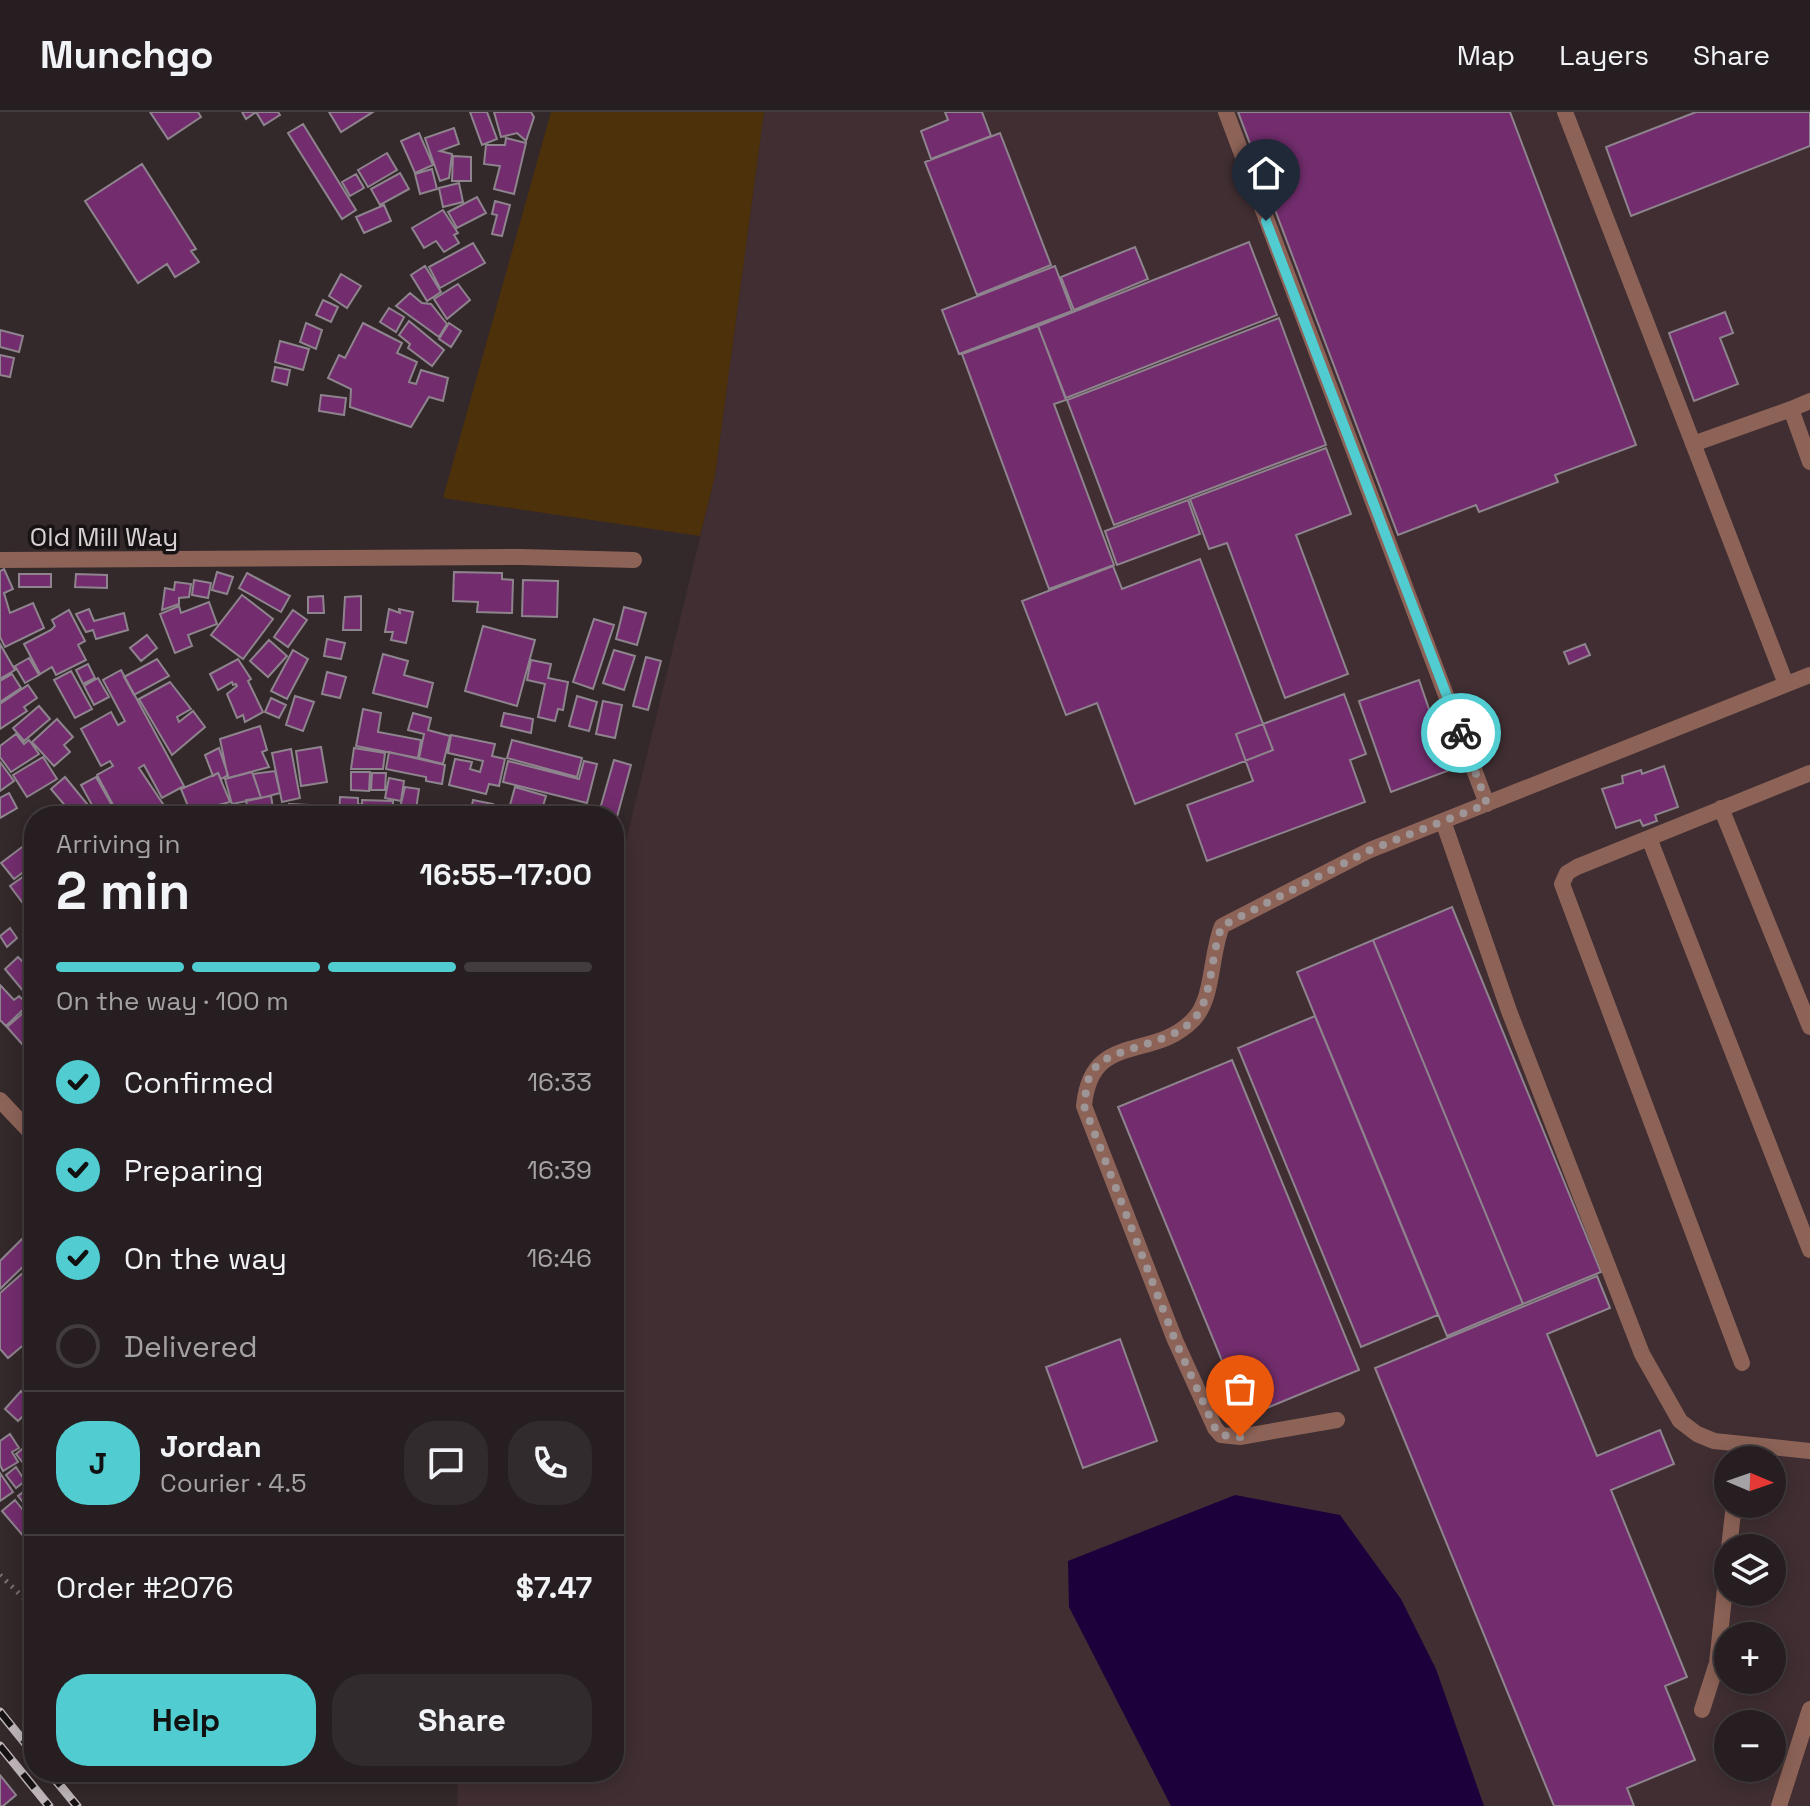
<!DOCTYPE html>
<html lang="en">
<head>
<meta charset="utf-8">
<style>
	body { margin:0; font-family:"Space Grotesk",sans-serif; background:#322b2d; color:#f1f3f6; height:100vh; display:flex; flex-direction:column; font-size:30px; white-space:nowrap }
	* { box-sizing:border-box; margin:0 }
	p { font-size:26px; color:#a4a2a5 }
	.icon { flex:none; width:44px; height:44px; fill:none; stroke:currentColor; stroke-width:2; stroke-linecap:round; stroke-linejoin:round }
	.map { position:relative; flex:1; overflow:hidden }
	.side { position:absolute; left:24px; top:694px; width:600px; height:976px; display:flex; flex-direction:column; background:#261e20; border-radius:32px; box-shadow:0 4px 20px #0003,0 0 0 2px #423c3e }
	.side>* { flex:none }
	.needle { width:52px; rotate:92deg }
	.controls { position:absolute; left:1714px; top:1334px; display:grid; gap:16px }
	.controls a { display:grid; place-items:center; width:72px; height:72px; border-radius:50%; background:#261e20; box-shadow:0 4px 20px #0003,0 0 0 2px #423c3e; font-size:40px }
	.pin { position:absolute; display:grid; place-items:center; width:68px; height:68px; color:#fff; margin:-82px -34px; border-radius:50% 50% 50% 0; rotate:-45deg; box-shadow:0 0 8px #0007 }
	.pin .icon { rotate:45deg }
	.courier { position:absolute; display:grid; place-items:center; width:80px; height:80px; margin:-40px; border:6px solid #51ccd1; border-radius:50%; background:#fff; color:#222; box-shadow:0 2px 10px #0007 }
	.headline em { font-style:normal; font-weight:600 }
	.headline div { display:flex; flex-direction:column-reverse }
	.headline { display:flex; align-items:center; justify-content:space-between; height:136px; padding:0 32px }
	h1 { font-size:52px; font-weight:600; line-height:60px }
	.bar { display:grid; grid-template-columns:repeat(4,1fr); gap:12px 8px; align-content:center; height:96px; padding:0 32px }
	.bar i { height:10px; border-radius:6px; background:#423c3e }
	.bar .selected { background:#51ccd1 }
	.bar p { grid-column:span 4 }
	.line { display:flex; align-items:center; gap:20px; padding:0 32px; border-top:2px solid #423c3e }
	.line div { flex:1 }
	.round { display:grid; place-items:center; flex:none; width:84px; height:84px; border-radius:32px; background:#322b2d }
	ol { padding:0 32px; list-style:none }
	li { display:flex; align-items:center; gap:24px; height:88px }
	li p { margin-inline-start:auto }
	li .icon { padding:8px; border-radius:50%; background:#51ccd1; color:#111; stroke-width:4 }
	li:last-child { color:#a4a2a5 }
	li i { width:44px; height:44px; border:4px solid #423c3e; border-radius:50% }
	.primary-button { display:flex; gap:16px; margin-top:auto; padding:16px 32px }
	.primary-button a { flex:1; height:92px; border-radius:32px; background:#51ccd1; color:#111; font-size:32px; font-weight:600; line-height:92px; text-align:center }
	.primary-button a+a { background:#322b2d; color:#f1f3f6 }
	header { display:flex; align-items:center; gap:48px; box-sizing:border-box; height:112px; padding:0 40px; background:#261e20; border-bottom:2px solid #423c3e }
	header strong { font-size:38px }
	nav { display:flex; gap:44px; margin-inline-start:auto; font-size:28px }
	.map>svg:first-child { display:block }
</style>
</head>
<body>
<header>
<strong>Munchgo</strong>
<nav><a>Map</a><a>Layers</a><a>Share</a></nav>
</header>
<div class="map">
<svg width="1810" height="1694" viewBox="0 0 1810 1694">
	<rect width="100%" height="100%" fill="#33282a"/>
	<!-- built -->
	<path fill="#402e32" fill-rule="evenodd" d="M764 0H1810V1694H457L458 1660H614V778L715 364ZM1728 1348H1772V1392H1728ZM1728 1436H1772V1480H1728ZM1728 1524H1772V1568H1728ZM1728 1612H1772V1656H1728Z"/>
	<!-- green -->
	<path fill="#4d310b" d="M551 0H764L715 364 700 424 443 386Z"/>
	<!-- water -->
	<path fill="#1c003b" d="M1235 1383 1340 1403 1401 1487 1436 1557 1484 1694H1171L1069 1495 1068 1449Z"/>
	<!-- building -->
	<path fill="#732d6e" stroke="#8e848d" stroke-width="2" d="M150 0H198L201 5 168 27Z
		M242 0H278L280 3 264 13 256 0 246 7Z
		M329 0H373L341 20Z
		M470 0H487L497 27 482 33Z
		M494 0H531L534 5 526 29 517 21 501 25Z
		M945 0H982L991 24 931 47 921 19 948 8Z
		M1238 0H1510L1636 333 1555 363 1558 370 1479 400 1476 393 1398 423Z
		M1696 0H1810V34L1631 104 1606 35Z
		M303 12 356 98 342 107 288 21Z
		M454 16 459 32 440 39 452 42 449 66 440 69 425 26Z
		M419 21 433 53 415 61 401 29Z
		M1000 21 1051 153 977 183 925 50Z
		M506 26 526 31 514 82 494 77 500 54 484 52 486 33H505Z
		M387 41 397 58 368 75 358 58Z
		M453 44 471 45V69H452Z
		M142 52 196 137 191 139 199 150 175 165 167 152 138 171 85 89Z
		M432 57 437 77 420 82 415 62Z
		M400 61 409 77 380 93 371 77Z
		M356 62 364 76 350 84 342 70Z
		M459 71 463 90 443 95 439 76Z
		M477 85 486 101 457 116 448 100Z
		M495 89 510 93 502 124 492 122 497 103 492 102Z
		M384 93 391 109 364 121 356 105Z
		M443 98 458 121 454 123 459 131 444 140 436 129 424 136 412 116Z
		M1249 130 1277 203 1066 286 1038 214Z
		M473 131 485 151 440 176 429 155Z
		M1135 135 1148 167 1074 198 1061 165Z
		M425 154 441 180 427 189 411 163Z
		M1055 154 1072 199 959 242 942 198Z
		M341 162 361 174 347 196 329 184Z
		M458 172 470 188 447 207 434 187Z
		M410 181 422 191 431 192 447 212 439 225 396 194Z
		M323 188 338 195 331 210 316 203Z
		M389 196 404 205 396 220 380 210Z
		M1725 200 1733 221 1720 226 1738 272 1694 289 1669 221Z
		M1279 206 1326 333 1114 413 1067 288Z
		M409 209 444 238 432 254 408 236 410 232 399 223Z
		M306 211 322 218 316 237 300 230Z
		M363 211 402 231 397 241 417 250 409 270 416 272 421 258 448 266 443 289 429 285 411 315 350 295 351 277 328 266 339 243 345 246Z
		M449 211 461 219 451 235 439 227Z
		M1038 214 1066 288 1054 292 1114 453 1049 477 962 242Z
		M0 218 23 224 19 240 0 235Z
		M280 229 309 237 303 258 275 250Z
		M0 243 14 246 10 265 0 263Z
		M275 255 290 258 287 273 272 269Z
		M321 283 346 286 344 303 319 299Z
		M1326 336 1351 402 1296 423 1348 562 1285 586 1227 431 1209 437 1190 387Z
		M1188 388 1200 422 1117 453 1105 419Z
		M1200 447 1273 638 1135 692 1097 591 1066 603 1022 489 1113 454 1122 477Z
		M4 457 13 477 4 481 10 501 33 491 44 516 5 535 0 525V459Z
		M217 460 233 465 227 482 212 478Z
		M454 460 502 461V467L513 468 512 501 477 500 478 490 453 489Z
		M247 461 290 484 281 500 239 476Z
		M19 462H51V475H19Z
		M76 462 107 463V476L75 475Z
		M194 468 211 471 208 486 192 483Z
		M523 468 558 469 557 505 522 504Z
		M175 470 191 472 189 485 179 486V492L162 498 165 476 174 478Z
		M242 483 273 507 243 547 211 523Z
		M323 484 324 501H308V485Z
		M361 484V518H343L345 485Z
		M209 490 217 512 188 523 192 534 175 541 160 502 179 494 181 501Z
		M624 495 646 501 637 533 616 527Z
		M89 497 94 509 124 501 128 518 96 527 93 518 86 520 76 502Z
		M389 497 400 501 399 497 413 500 406 531 391 528 393 520H385Z
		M69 498 85 529 78 533 86 548 56 563 52 555 40 562 24 532 51 518 55 514 52 508Z
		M293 498 307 508 288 535 274 525Z
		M594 507 614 513 593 577 573 570Z
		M483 514 535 528 517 594 465 579Z
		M147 523 157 536 141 549 130 536Z
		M327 527 345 531 341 547 324 544Z
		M269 528 287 544 268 565 250 549Z
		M0 532 15 558 0 567Z
		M1585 532 1590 543 1569 552 1564 540Z
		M293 538 308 547 287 587 271 579Z
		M614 538 635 544 624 578 603 571Z
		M383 542 408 549 404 563 433 571 427 595 373 581Z
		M646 545 661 549 648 598 633 594Z
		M29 546 39 563 25 571 15 554Z
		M157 547 169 564 134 583 124 565Z
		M238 547 251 567 248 569 263 600 245 610 243 603 237 606 227 582 237 574 236 572 233 573 232 570 218 578 210 562Z
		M531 548 551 552 548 566 568 570 563 598 558 597 555 609 538 605 545 572 527 568Z
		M88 552 95 566 83 572 76 558Z
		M121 558 184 674 162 686 144 653 139 656 165 695 151 704H146L142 698 132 704H119L97 663 113 654 110 649 101 654 81 617 111 600 118 613 125 609 103 568Z
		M71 559 92 597 75 606 54 568Z
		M327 560 346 565 340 586 322 582Z
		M12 562 21 576 0 590V569Z
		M98 566 109 585 94 593 84 574Z
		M1419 568 1450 658 1391 680 1359 589Z
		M170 570 191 597 177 605 179 610 193 599 205 615 172 643 139 587Z
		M28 573 37 586 24 595 27 599 0 617V592Z
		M1344 582 1366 642 1350 648 1365 690 1207 749 1187 693 1253 669 1236 622Z
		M295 584 314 590 303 619 286 613Z
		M577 584 597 590 589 619 569 614Z
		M271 586 286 593 279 606 265 600Z
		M603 589 622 593 615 626 596 622Z
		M39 594 50 607 24 629 13 616Z
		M363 597 381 601 378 620 421 628 418 646 356 634Z
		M413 601 431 606 428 618 450 624 443 652 419 646 424 622 408 618Z
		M504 601 533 607 531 621 501 614Z
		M57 607 73 625 64 633 70 640 54 654 32 630Z
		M260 614 267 638 262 640 269 655 228 666 220 627Z
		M16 622 24 632 29 628 39 642 11 660 0 645V634Z
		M451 623 495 632 492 644 505 647 499 674 489 672 486 682 449 673 455 647 472 650 470 657 480 660 483 649 448 641Z
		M512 628 582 646 577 665 507 646Z
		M321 635 327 670 301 674 296 639Z
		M219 636 228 663 221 667 218 661 213 664 205 643Z
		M354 636 385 641 383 657H351Z
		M291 637 300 686 282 690 272 641Z
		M389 640 445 653 442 672 426 669V665L386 657Z
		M43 645 57 667 27 685 13 663Z
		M614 648 631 653 614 716V704H598Z
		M508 649 579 667 584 649 597 652 587 691 503 670Z
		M0 650 14 669 0 679Z
		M1664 654 1678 695 1655 703 1657 709 1643 714 1640 708 1616 716 1602 677 1623 671 1622 664 1641 658 1642 662Z
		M275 659 280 681 261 686 253 662Z
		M252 660 261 686 232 692 225 667Z
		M351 660H370L369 679 351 678Z
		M218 661 230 690 210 695 211 699 201 704H192L181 677Z
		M372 661H386L385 678H371Z
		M65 665 97 704H74L51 677Z
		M96 665 118 704H98L81 673Z
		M389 666 404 669 401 689 385 686Z
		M405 675 419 677 415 704H398Z
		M515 675 546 684 541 701 510 693Z
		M9 681 17 696 0 706V686Z
		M271 684 274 702 249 704 246 688Z
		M340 685 358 686V692L366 693 365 704H339Z
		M362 688 393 689V704H362Z
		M473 688 493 692 490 704H470Z
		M289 692 309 693 308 704H289Z
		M247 695 249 704H231L229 696Z
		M34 726V752L14 767 1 751Z
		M34 757V806L10 774Z
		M1452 795 1601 1160 1523 1192 1373 828Z
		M10 816 17 826 7 835 0 824Z
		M1373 828 1523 1192 1447 1224 1297 860Z
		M18 845 30 857 34 853V892L5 857Z
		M0 873 14 888 19 884 28 893 6 914 0 908Z
		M30 895 34 899V937L30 941 7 915Z
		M1315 904 1438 1203 1361 1235 1238 936Z
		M1232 948 1359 1258 1245 1305 1118 995Z
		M30 1119 34 1123V1144L0 1177V1149Z
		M33 1152 34 1224 8 1246 0 1237V1181Z
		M1597 1164 1610 1196 1547 1222 1597 1344 1660 1318 1674 1352 1611 1378 1687 1565 1665 1574 1695 1648 1627 1676 1634 1694H1554L1375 1256Z
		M1120 1227 1157 1329 1083 1356 1046 1255Z
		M21 1279 34 1293 18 1309 5 1297Z
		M10 1322 19 1336 12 1340 18 1350 3 1359 0 1353V1329Z
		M26 1334 34 1345V1350L27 1356 16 1342Z
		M34 1354V1404L18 1384 32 1373 24 1362Z
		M16 1355 25 1369 16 1376 6 1363Z
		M0 1361 13 1380 0 1389Z
		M15 1388 34 1412V1429L30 1432 2 1399Z
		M0 1663 16 1683 3 1694H0Z"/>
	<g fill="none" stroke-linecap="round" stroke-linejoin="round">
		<!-- path -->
		<path stroke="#7a7072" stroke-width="5" stroke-dasharray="2 6" stroke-linecap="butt" d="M0 1463 34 1496"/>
		<!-- service -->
		<path stroke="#8d6357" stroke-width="16" d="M1226 0 1487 692
			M1565 0 1786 572
			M1810 289 1791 297 1810 350
			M1693 332 1791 297
			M1721 696 1810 915
			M1443 709 1509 899 1642 1242 1680 1309 1697 1322 1714 1329 1810 1339
			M1649 726 1810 1138
			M1742 1251 1562 772 1567 761 1577 755 1810 661
			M1337 1308 1240 1325 1221 1323 1215 1316 1175 1228 1084 994C1091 918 1153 950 1193 908 1214 887 1210 843 1222 814L1370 738 1810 563
			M1729 1436 1734 1392
			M1702 1598 1717 1551 1728 1448
			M1779 1694 1810 1597"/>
		<!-- minor -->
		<path stroke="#8d6357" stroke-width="16" d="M0 448 521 445 634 448
			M0 988 34 1024"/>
		<!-- rail casing -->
		<g stroke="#beb6b8" stroke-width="9">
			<path id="rail" d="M0 1600 34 1642
				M0 1634 49 1694
				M49 1660 77 1694"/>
		</g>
		<!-- rail -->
		<use href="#rail" stroke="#171213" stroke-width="6" stroke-dasharray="18" stroke-linecap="butt"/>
	</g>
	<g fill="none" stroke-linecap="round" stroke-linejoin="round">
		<!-- done -->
		<path stroke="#9e9597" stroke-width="8" stroke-dasharray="0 14.4" d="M1240 1325 1221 1323 1215 1316 1175 1228 1084 994C1086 982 1086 968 1093 958 1111 934 1169 934 1193 908 1213 888 1210 843 1222 814L1370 738 1487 692 1461 621"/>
		<!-- route -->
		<path stroke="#51ccd1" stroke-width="10" d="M1266 109 1461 621"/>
	</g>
	<g text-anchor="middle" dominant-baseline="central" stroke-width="7" stroke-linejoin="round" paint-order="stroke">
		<!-- street labels -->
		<g font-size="26" fill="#d8d0d2" stroke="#171213">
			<text x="104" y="425">Old Mill Way</text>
		</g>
	</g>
</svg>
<div class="controls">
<a><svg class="needle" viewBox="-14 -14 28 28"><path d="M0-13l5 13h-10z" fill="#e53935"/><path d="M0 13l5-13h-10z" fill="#a4a2a5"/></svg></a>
<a><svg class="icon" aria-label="layers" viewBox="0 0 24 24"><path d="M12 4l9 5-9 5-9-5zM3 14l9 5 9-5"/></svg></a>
<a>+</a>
<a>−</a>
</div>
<div class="pin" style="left:1240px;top:1325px;background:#ea580c"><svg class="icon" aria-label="bag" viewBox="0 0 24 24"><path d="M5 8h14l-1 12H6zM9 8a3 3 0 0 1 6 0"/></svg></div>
<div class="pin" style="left:1266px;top:109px;background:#1f2937"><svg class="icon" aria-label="home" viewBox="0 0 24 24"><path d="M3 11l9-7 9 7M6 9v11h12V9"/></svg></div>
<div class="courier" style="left:1461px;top:621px"><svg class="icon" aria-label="bike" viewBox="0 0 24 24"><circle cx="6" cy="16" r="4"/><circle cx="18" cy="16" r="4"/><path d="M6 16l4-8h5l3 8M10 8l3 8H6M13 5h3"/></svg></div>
<section class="side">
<div class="headline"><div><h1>2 min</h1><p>Arriving in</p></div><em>16:55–17:00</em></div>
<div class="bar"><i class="selected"></i><i class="selected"></i><i class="selected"></i><i></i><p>On the way · 100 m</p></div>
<ol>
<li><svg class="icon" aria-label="check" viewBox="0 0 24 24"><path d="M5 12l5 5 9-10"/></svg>Confirmed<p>16:33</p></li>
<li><svg class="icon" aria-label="check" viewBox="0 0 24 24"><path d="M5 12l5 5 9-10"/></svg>Preparing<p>16:39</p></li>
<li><svg class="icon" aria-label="check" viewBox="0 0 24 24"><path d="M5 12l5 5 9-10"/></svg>On the way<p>16:46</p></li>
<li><i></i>Delivered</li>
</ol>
<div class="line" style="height:144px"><b class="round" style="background:#51ccd1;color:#111">J</b><div><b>Jordan</b><p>Courier · 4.5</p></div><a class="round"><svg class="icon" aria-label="chat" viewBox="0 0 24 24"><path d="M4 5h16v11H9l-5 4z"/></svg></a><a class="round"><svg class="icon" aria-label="phone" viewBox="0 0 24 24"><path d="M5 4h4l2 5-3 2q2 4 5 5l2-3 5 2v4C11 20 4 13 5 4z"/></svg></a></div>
<div class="line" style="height:104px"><div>Order #2076</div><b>$7.47</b></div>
<div class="primary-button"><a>Help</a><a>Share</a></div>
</section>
</div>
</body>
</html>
